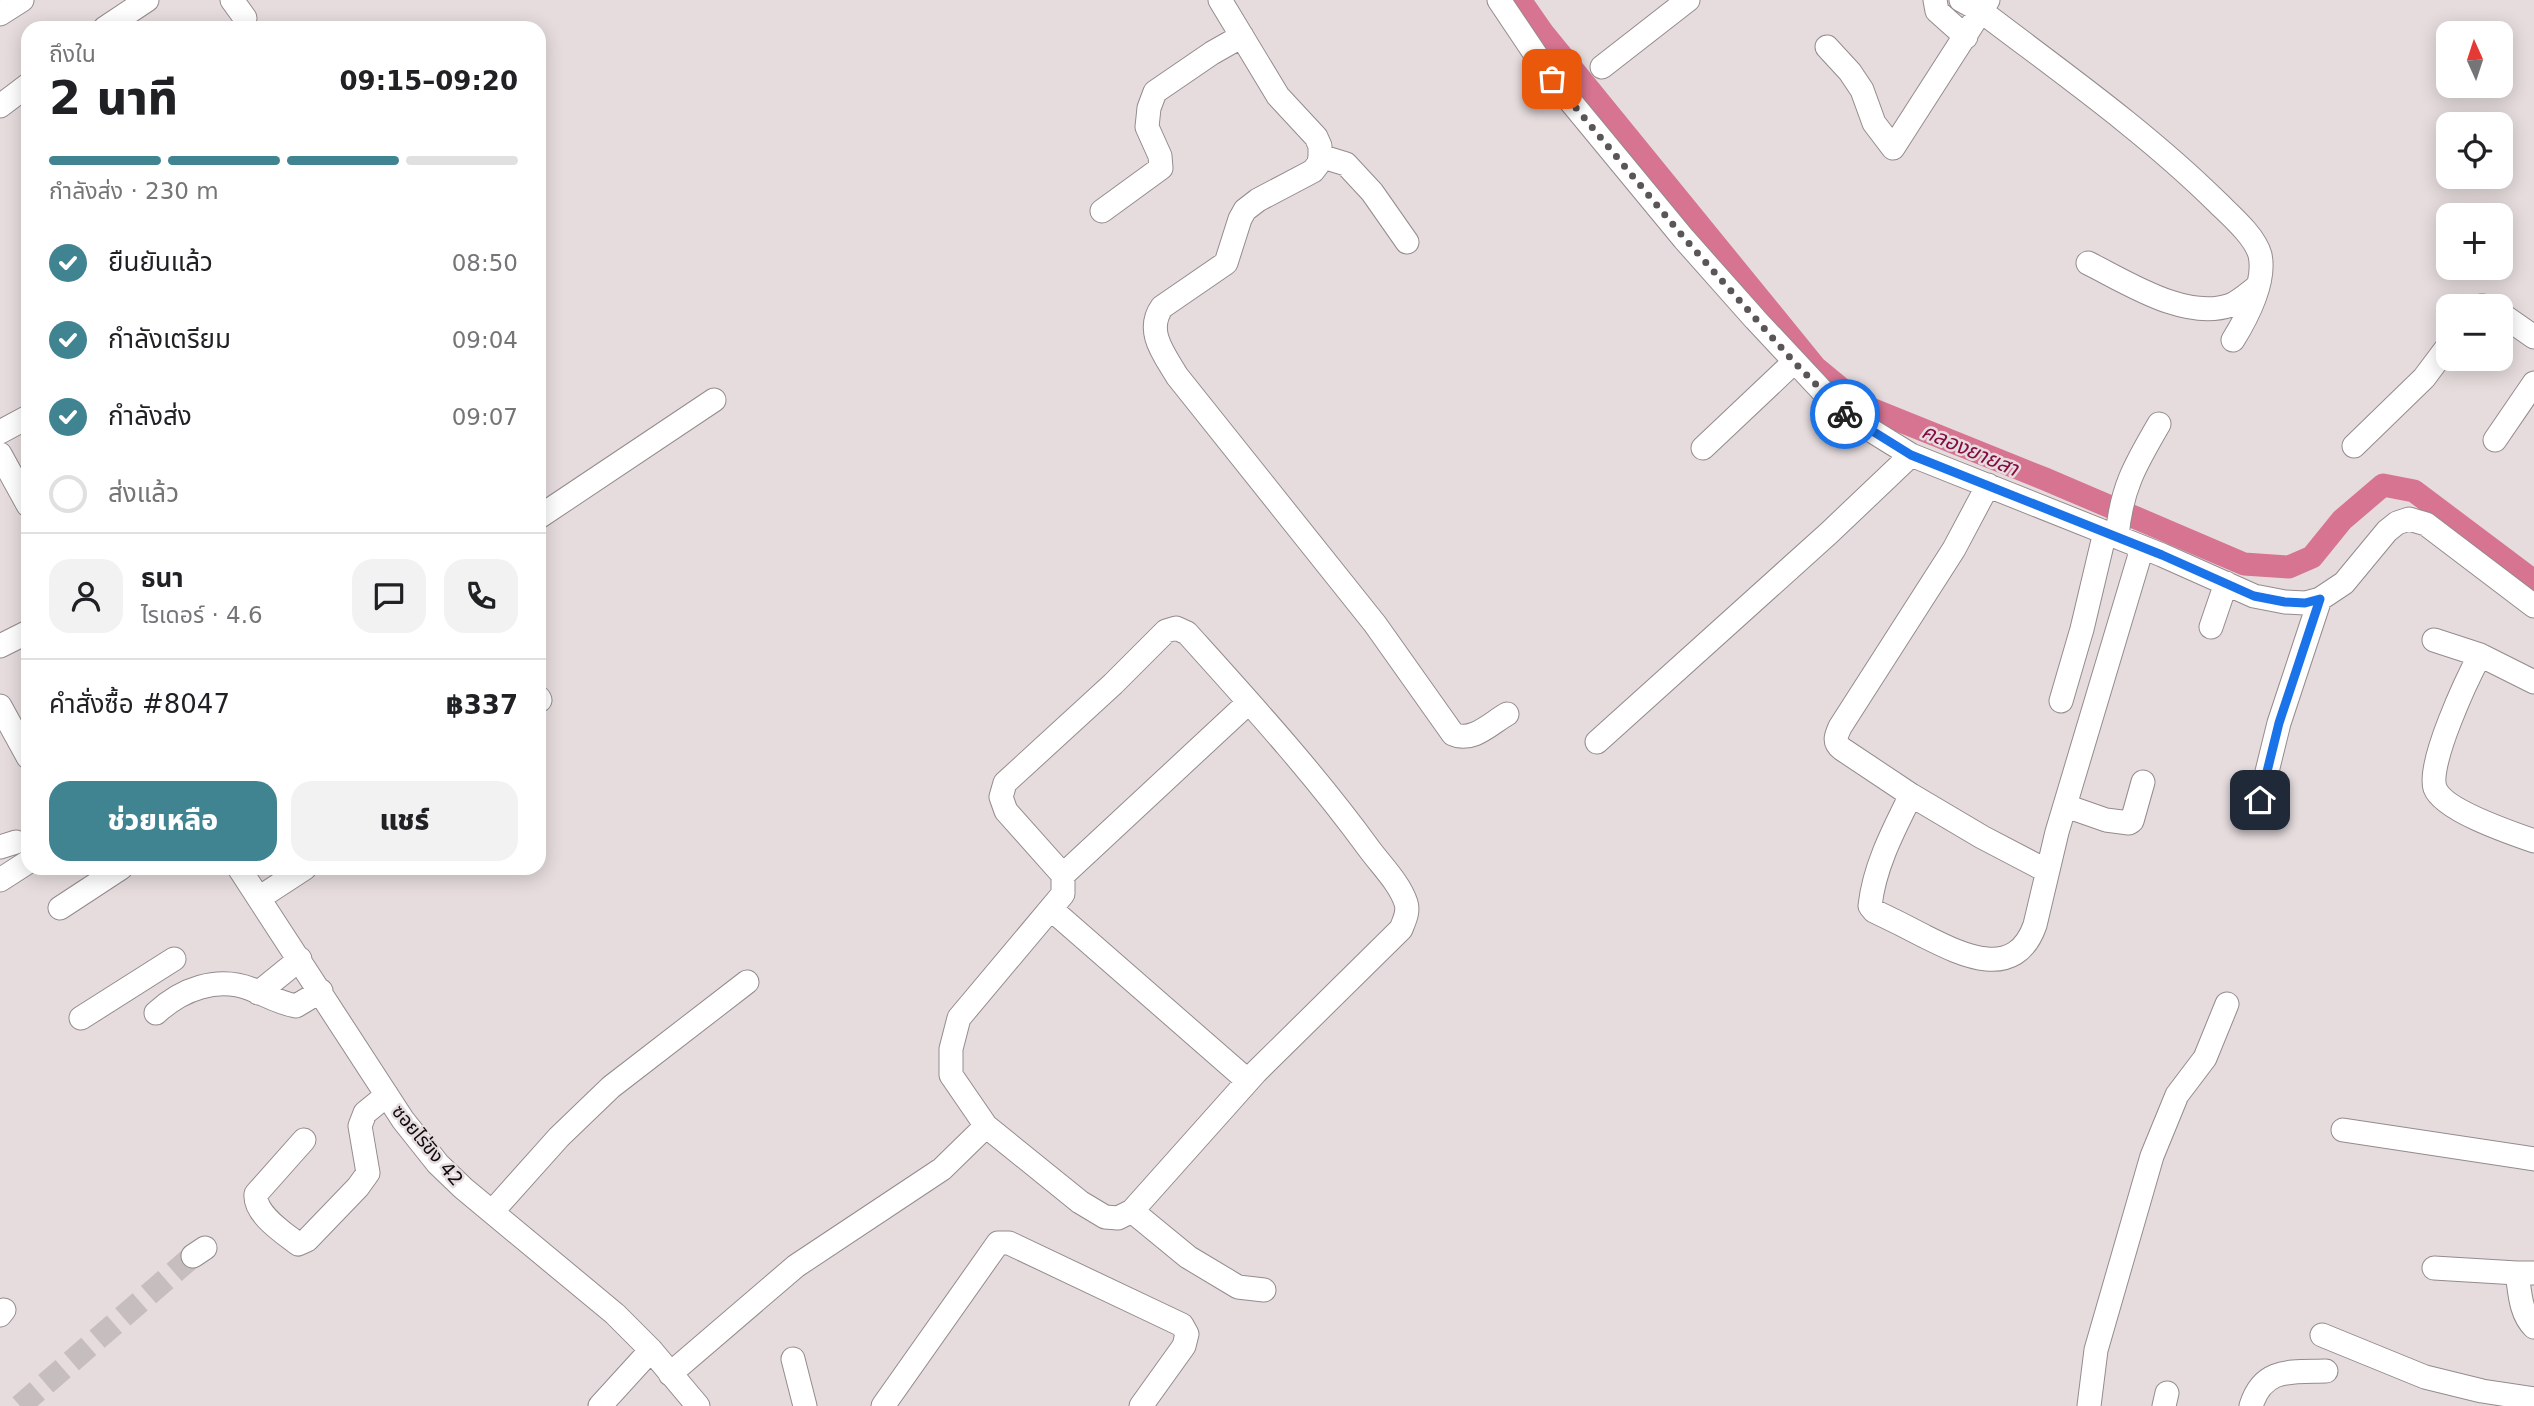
<!DOCTYPE html>
<html lang="th">
<head>
<meta charset="utf-8">
<style>
	body { margin:0; font-family:"DejaVu Sans","Noto Sans Thai",sans-serif; background:#f2f2f2; color:#202124; height:100vh; display:flex; flex-direction:column; font-size:26px; white-space:nowrap }
	* { box-sizing:border-box; margin:0 }
	p { font-size:23px; color:#757577 }
	.icon { flex:none; width:38px; height:38px; fill:none; stroke:currentColor; stroke-width:2; stroke-linecap:round; stroke-linejoin:round }
	.map { position:relative; flex:1; overflow:hidden }
	.panel { position:absolute; left:21px; top:21px; width:525px; height:854px; display:flex; flex-direction:column; background:#fff; border-radius:21px; box-shadow:0 4px 18px #0003 }
	.panel>* { flex:none }
	.needle { width:46px; rotate:357deg }
	.tools { position:absolute; left:2436px; top:21px; display:grid; gap:14px }
	.tools a { display:grid; place-items:center; width:77px; height:77px; border-radius:14px; background:#fff; box-shadow:0 4px 18px #0003; font-size:35px }
	.pin { position:absolute; display:grid; place-items:center; width:60px; height:60px; color:#fff; margin:-30px; border-radius:14px; box-shadow:0 4px 10px #0006 }
	.courier { position:absolute; display:grid; place-items:center; width:70px; height:70px; margin:-35px; border:5px solid #1a73e8; border-radius:50%; background:#fff; color:#222; box-shadow:0 2px 9px #0007 }
	.overview em { font-style:normal; font-weight:800 }
	.overview div { display:flex; flex-direction:column-reverse }
	.overview { display:flex; align-items:center; justify-content:space-between; height:119px; padding:0 28px }
	h1 { font-size:46px; font-weight:800; line-height:52px }
	.bar { display:grid; grid-template-columns:repeat(4,1fr); gap:10px 7px; align-content:center; height:84px; padding:0 28px }
	.bar i { height:9px; border-radius:5px; background:#e0e0e0 }
	.bar .on { background:#408492 }
	.bar p { grid-column:span 4 }
	.line { display:flex; align-items:center; gap:18px; padding:0 28px; border-top:2px solid #e0e0e0 }
	.line div { flex:1 }
	.round { display:grid; place-items:center; flex:none; width:74px; height:74px; border-radius:21px; background:#f2f2f2 }
	ol { padding:0 28px; list-style:none }
	li { display:flex; align-items:center; gap:21px; height:77px }
	li p { margin-inline-start:auto }
	li .icon { padding:7px; border-radius:50%; background:#408492; color:#fff; stroke-width:4 }
	li:last-child { color:#757577 }
	li i { width:38px; height:38px; border:4px solid #e0e0e0; border-radius:50% }
	.action { display:flex; gap:14px; margin-top:auto; padding:14px 28px }
	.action a { flex:1; height:80px; border-radius:21px; background:#408492; color:#fff; font-size:28px; font-weight:800; line-height:80px; text-align:center }
	.action a+a { background:#f2f2f2; color:#202124 }
	.map>svg:first-child { display:block }
</style>
</head>
<body>
<div class="map">
<svg width="2534" height="1406" viewBox="0 0 2534 1406">
	<rect width="100%" height="100%" fill="#e6dcde"/>
	<g fill="none" stroke-linecap="round" stroke-linejoin="round">
		<!-- canal -->
		<path stroke="#d67491" stroke-width="23" d="M1520 0 1543 33 1815 367 1861 405 2045 479 2244 564 2289 567 2312 557 2342 520 2383 485 2414 491 2534 581"/>
		<!-- minor-tunnel -->
		<path stroke="#c6bdbf" stroke-width="23" stroke-dasharray="23 11" stroke-linecap="butt" d="M20 1406 193 1256"/>
		<!-- minor casing -->
		<g stroke="#948b8d" stroke-width="25">
			<path id="minor" d="M232 0 245 18
				M1220 0 1278 96 1316 137 1320 146V156L1319 163 1313 171 1258 200 1245 210 1240 219 1226 263 1162 307C1145 331 1164 354 1177 376L1375 624 1453 734C1472 743 1490 724 1507 714
				M1499 0 1552 79 1684 239 1755 319 1843 413 1911 455 2162 555 2254 596 2285 602 2305 603 2320 599 2344 583 2387 531 2397 523 2409 519 2426 524 2534 606
				M1935 0 1937 11 1966 37
				M1961 0 1981 11C2061 72 2145 131 2217 202 2230 215 2255 236 2260 255 2266 282 2246 319 2233 340
				M0 14 22 0
				M105 28 147 0
				M1827 47 1850 72 1862 90 1874 123 1893 148 1988 0
				M1602 67 1688 0
				M0 106 28 85
				M1320 156 1346 164 1372 192 1407 242
				M1102 211 1161 168 1160 156 1147 127 1149 108 1155 92 1212 53 1242 36
				M2088 263C2128 283 2186 321 2231 305 2240 301 2250 292 2258 286
				M2481 306H2483
				M2501 314 2534 337
				M0 432 28 417
				M2495 440 2534 383
				M2354 446 2424 378 2448 346
				M1703 448 1794 362
				M0 454 28 505
				M539 517 714 400
				M2117 537C2121 489 2135 465 2159 424
				M2211 627 2226 583
				M2434 640 2480 655
				M0 646 28 632
				M2534 682 2480 655C2467 679 2427 764 2435 788 2443 810 2511 833 2534 841
				M539 698 540 700
				M2061 701 2082 629 2105 532
				M0 706 28 757
				M1597 742 1829 533 1911 455
				M1911 795 1842 749C1833 742 1836 736 1840 727L1954 549 1988 485
				M2260 800 2279 723 2320 599
				M2066 806 2106 820 2129 823 2132 821 2143 782
				M0 847 16 842
				M239 868 403 1120 438 1164 463 1188 615 1314 651 1350 698 1406
				M2047 871 1982 837 1911 795C1894 829 1874 867 1870 906L1874 911C1891 919 1907 927 1924 936 1962 955 2015 982 2035 925L2057 832 2142 548
				M1063 875 1249 702
				M0 880 28 862
				M259 898 305 868
				M60 908 121 868
				M1051 909 1248 1081
				M258 993 300 959
				M156 1013C182 989 217 976 251 989 266 995 279 1003 296 1006L321 991
				M81 1018 174 959
				M2343 1130 2534 1159
				M304 1140 256 1194C254 1214 284 1233 298 1244L307 1240 358 1187 368 1173 360 1126 365 1113 387 1095
				M1132 1211 1188 1257 1238 1287 1264 1290
				M492 1212 559 1137 611 1087 747 982
				M193 1256 205 1248
				M2434 1268 2517 1273
				M2534 1273H2517C2520 1292 2520 1313 2534 1327
				M0 1315 4 1310
				M2322 1335 2425 1377 2482 1391 2534 1399
				M793 1359 805 1406
				M670 1374 796 1266 942 1169 986 1126 951 1075V1049L959 1018 1063 894V875L1006 811 1001 797 1005 783 1113 684 1166 631 1176 628 1187 633C1250 703 1314 773 1370 850 1382 866 1400 884 1406 903 1409 912 1404 921 1401 929L1256 1072 1132 1211 1118 1218 1105 1217 1080 1202 986 1126
				M600 1406 651 1350
				M883 1406 998 1243H1009L1182 1325 1187 1334 1184 1346 1141 1406
				M2089 1406 2096 1350 2152 1156 2177 1095 2205 1058 2227 1004
				M2164 1406 2167 1393
				M2251 1406C2263 1367 2291 1372 2326 1371"/>
		</g>
		<!-- minor -->
		<use href="#minor" stroke="#fff" stroke-width="23"/>
	</g>
	<g fill="none" stroke-linecap="round" stroke-linejoin="round">
		<!-- done -->
		<path stroke="#5a5556" stroke-width="7" stroke-dasharray="0 12.6" d="M1552 79 1685 239 1794 362 1845 414"/>
		<!-- route -->
		<path stroke="#1a73e8" stroke-width="9" d="M1845 414 1911 455 2162 555 2254 596 2285 602 2305 603 2320 599 2279 723 2260 800"/>
	</g>
	<g text-anchor="middle" dominant-baseline="central" stroke-width="5" stroke-linejoin="round" paint-order="stroke">
		<!-- street labels -->
		<g font-size="19" fill="#0f0c0d" stroke="#e6dcde">
			<text transform="translate(428 1145) rotate(50)">ซอยไร่ขิง 42</text>
		</g>
		<!-- water labels -->
		<g font-size="21" font-style="italic" fill="#860b42" stroke="#e6dcde">
			<text transform="translate(1970 450) rotate(23)">คลองยายสา</text>
		</g>
	</g>
</svg>
<div class="tools">
<a><svg class="needle" viewBox="-14 -14 28 28"><path d="M0-13l5 13h-10z" fill="#e53935"/><path d="M0 13l5-13h-10z" fill="#757577"/></svg></a>
<a><svg class="icon" aria-label="locate" viewBox="0 0 24 24"><circle cx="12" cy="12" r="6"/><path d="M12 2v4M12 18v4M2 12h4M18 12h4"/></svg></a>
<a>+</a>
<a>−</a>
</div>
<div class="pin" style="left:1552px;top:79px;background:#ea580c"><svg class="icon" aria-label="bag" viewBox="0 0 24 24"><path d="M5 8h14l-1 12H6zM9 8a3 3 0 0 1 6 0"/></svg></div>
<div class="pin" style="left:2260px;top:800px;background:#1f2937"><svg class="icon" aria-label="home" viewBox="0 0 24 24"><path d="M3 11l9-7 9 7M6 9v11h12V9"/></svg></div>
<div class="courier" style="left:1845px;top:414px"><svg class="icon" aria-label="bike" viewBox="0 0 24 24"><circle cx="6" cy="16" r="4"/><circle cx="18" cy="16" r="4"/><path d="M6 16l4-8h5l3 8M10 8l3 8H6M13 5h3"/></svg></div>
<section class="panel">
<div class="overview"><div><h1>2 นาที</h1><p>ถึงใน</p></div><em>09:15–09:20</em></div>
<div class="bar"><i class="on"></i><i class="on"></i><i class="on"></i><i></i><p>กำลังส่ง · 230 m</p></div>
<ol>
<li><svg class="icon" aria-label="check" viewBox="0 0 24 24"><path d="M5 12l5 5 9-10"/></svg>ยืนยันแล้ว<p>08:50</p></li>
<li><svg class="icon" aria-label="check" viewBox="0 0 24 24"><path d="M5 12l5 5 9-10"/></svg>กำลังเตรียม<p>09:04</p></li>
<li><svg class="icon" aria-label="check" viewBox="0 0 24 24"><path d="M5 12l5 5 9-10"/></svg>กำลังส่ง<p>09:07</p></li>
<li><i></i>ส่งแล้ว</li>
</ol>
<div class="line" style="height:126px"><a class="round"><svg class="icon" aria-label="person" viewBox="0 0 24 24"><circle cx="12" cy="8" r="4"/><path d="M4 21q1-7 8-7t8 7"/></svg></a><div><b>ธนา</b><p>ไรเดอร์ · 4.6</p></div><a class="round"><svg class="icon" aria-label="chat" viewBox="0 0 24 24"><path d="M4 5h16v11H9l-5 4z"/></svg></a><a class="round"><svg class="icon" aria-label="phone" viewBox="0 0 24 24"><path d="M5 4h4l2 5-3 2q2 4 5 5l2-3 5 2v4C11 20 4 13 5 4z"/></svg></a></div>
<div class="line" style="height:91px"><div>คำสั่งซื้อ #8047</div><b>฿337</b></div>
<div class="action"><a>ช่วยเหลือ</a><a>แชร์</a></div>
</section>
</div>
</body>
</html>
